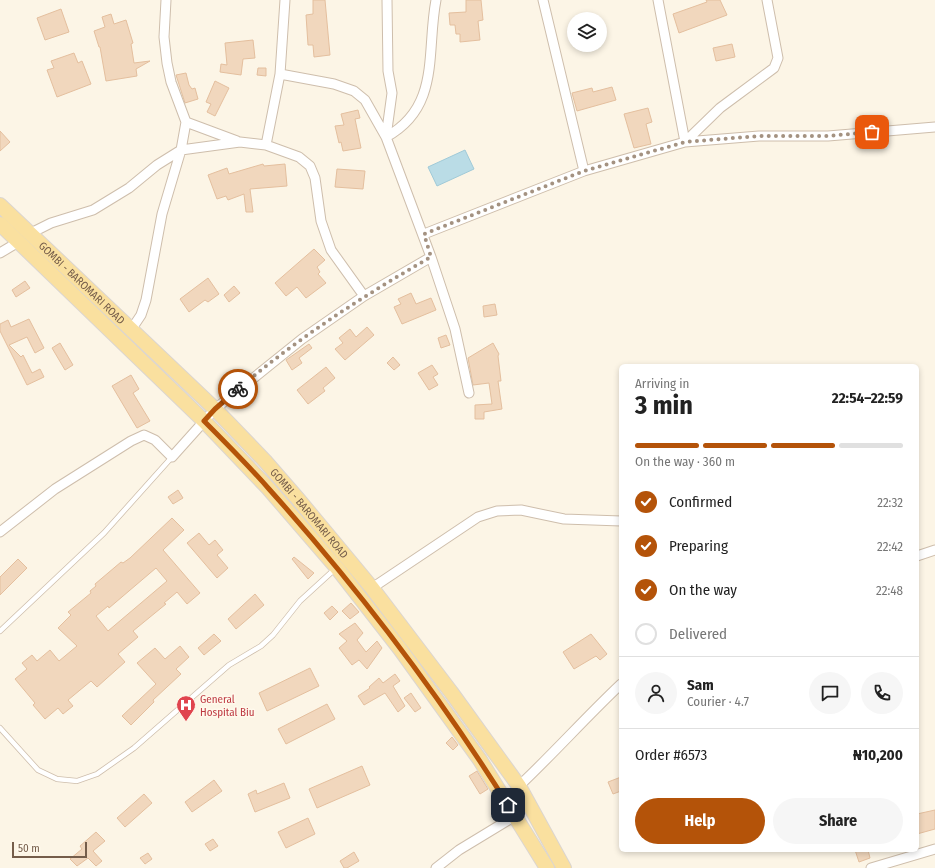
<!DOCTYPE html>
<html lang="en">
<head>
<meta charset="utf-8">
<style>
	body { margin:0; font-family:"Fira Sans Condensed",sans-serif; background:#f6f6f6; color:#222; height:100vh; display:flex; flex-direction:column; font-size:15px; white-space:nowrap }
	* { box-sizing:border-box; margin:0 }
	p { font-size:13px; color:#767676 }
	.icon { flex:none; width:22px; height:22px; fill:none; stroke:currentColor; stroke-width:2; stroke-linecap:round; stroke-linejoin:round }
	.map { position:relative; flex:1; overflow:hidden }
	.panel { position:absolute; left:619px; top:364px; width:300px; height:488px; display:flex; flex-direction:column; background:#fff; border-radius:6px; box-shadow:0 2px 6px #0003 }
	.panel>* { flex:none }
	.tools { position:absolute; left:567px; top:12px; display:grid; gap:8px }
	.tools a { display:grid; place-items:center; width:40px; height:40px; border-radius:50%; background:#fff; box-shadow:0 2px 6px #0003; font-size:20px }
	.scale { position:absolute; left:12px; bottom:10px; width:75px; box-sizing:border-box; padding-left:4px; border:2px solid #755d4a; border-top:0; font-size:11px; line-height:14px; white-space:nowrap; color:#755d4a; -webkit-text-stroke:3px #fff9ec; paint-order:stroke }
	.pin { position:absolute; display:grid; place-items:center; width:34px; height:34px; color:#fff; margin:-17px; border-radius:8px; box-shadow:0 2px 6px #0006 }
	.courier { position:absolute; display:grid; place-items:center; width:40px; height:40px; margin:-20px; border:3px solid #b45309; border-radius:50%; background:#fff; color:#222; box-shadow:0 1px 5px #0007 }
	.summary em { font-style:normal; font-weight:700 }
	.summary div { display:flex; flex-direction:column-reverse }
	.summary { display:flex; align-items:center; justify-content:space-between; height:68px; padding:0 16px }
	h1 { font-size:26px; font-weight:700; line-height:30px }
	.bar { display:grid; grid-template-columns:repeat(4,1fr); gap:6px 4px; align-content:center; height:48px; padding:0 16px }
	.bar i { height:5px; border-radius:3px; background:#e0e0e0 }
	.bar .on { background:#b45309 }
	.bar p { grid-column:span 4 }
	.line { display:flex; align-items:center; gap:10px; padding:0 16px; border-top:1px solid #e0e0e0 }
	.line div { flex:1 }
	.round { display:grid; place-items:center; flex:none; width:42px; height:42px; border-radius:21px; background:#f6f6f6 }
	ol { padding:0 16px; list-style:none }
	li { display:flex; align-items:center; gap:12px; height:44px }
	li p { margin-inline-start:auto }
	li .icon { padding:4px; border-radius:50%; background:#b45309; color:#fff; stroke-width:4 }
	li:last-child { color:#767676 }
	li i { width:22px; height:22px; border:2px solid #e0e0e0; border-radius:50% }
	.cta { display:flex; gap:8px; margin-top:auto; padding:8px 16px }
	.cta a { flex:1; height:46px; border-radius:24px; background:#b45309; color:#fff; font-size:16px; font-weight:700; line-height:46px; text-align:center }
	.cta a+a { background:#f6f6f6; color:#222 }
	.map>svg:first-child { display:block }
</style>
</head>
<body>
<div class="map">
<svg width="935" height="868" viewBox="0 0 935 868">
	<rect width="100%" height="100%" fill="#fcf5e6"/>
	<!-- water -->
	<path fill="#badce6" stroke="#a0cad8" d="M465 150 474 169 437 186 428 167Z"/>
	<!-- building -->
	<path fill="#f1d7bd" stroke="#e4bf9e" fill-rule="evenodd" d="M313 0H325L330 55 314 57 313 45H308L306 15 313 14Z
		M466 0H481L483 20 478 21 480 40 460 42V34H456L455 25H450L449 13 466 12Z
		M706 0H720L727 15 679 33 673 14 707 2Z
		M61 9 69 32 45 40 37 18Z
		M111 14 114 24 126 20 133 43 131 44 134 63 150 61 136 69 137 76 106 81 100 47H99L94 31 105 27 102 17Z
		M253 40 255 58 243 59 241 75 220 72 221 64 227 65 225 43Z
		M732 44 735 57 716 61 713 48Z
		M74 53 78 63 82 61 91 84 57 97 47 70 54 68 51 61Z
		M258 68H266V76L257 75Z
		M186 73 189 85 192 89 195 88 198 99 185 103 176 75Z
		M215 81 229 88 215 116 207 112 211 104 206 102Z
		M612 87 616 100 577 111 572 93 592 88 593 92Z
		M648 108 652 122 646 124 651 144 634 148 624 114Z
		M358 110 360 118 355 119 361 148 343 151 341 142 339 143 335 126 344 125 341 114Z
		M0 131 10 142 0 151Z
		M263 164 264 166 285 164 287 186 250 189 253 212H246L244 194 228 200 226 196 217 199 208 175 227 168 229 174Z
		M337 169 365 171 363 189 335 187Z
		M314 249 325 260 317 267 320 272 318 274 326 283 306 298 297 287 286 296 275 283Z
		M208 278 219 294 208 302 205 300 189 312 180 299Z
		M25 281 30 288 16 297 12 290Z
		M234 286 240 293 229 302 224 295Z
		M411 293 416 304 431 298 436 310 402 324 394 307 401 304 398 299Z
		M495 304 497 315 484 317 483 306Z
		M29 319 44 348 35 353 27 337 9 345 21 357 23 355 32 373 40 369 44 377 27 385 0 331V324L8 320 11 327Z
		M367 327 374 335 345 360 335 349 343 343 339 338 350 329 356 337Z
		M446 335 450 345 441 348 438 338Z
		M60 343 73 365 65 370 52 348Z
		M493 343 499 354 498 356 501 381H498L502 409 484 412V419H475V405L492 404 489 383 473 385 468 358Z
		M309 344 312 348 299 358 302 363 292 370 286 360Z
		M393 357 400 365 394 370 387 363Z
		M432 365 438 374 433 377 438 385 429 390 418 373Z
		M326 367 335 378 323 388 325 391 308 404 297 390Z
		M131 375 139 389 133 393 150 421 137 428 112 386Z
		M178 490 183 498 173 504 168 497Z
		M172 518 184 530 163 550 200 593 187 604 177 592 164 603 166 604 133 631 138 637 118 654 125 662 97 687 91 681 68 700 73 706 63 714 58 708 45 719 33 705 35 703 15 679 27 669 22 663 32 655 37 661 50 650 59 661 77 646 58 628 71 615 68 612 91 593 90 591 96 586 95 584 121 562 123 563 130 558ZM156 568 167 581 108 631 96 616 108 606 109 608Z
		M199 533 209 545 215 540 223 550 217 555 228 568 217 578 187 543Z
		M294 557 314 573 308 579 292 559Z
		M18 559 27 568 0 595V577Z
		M255 594 264 605 236 629 228 619Z
		M351 603 359 612 350 619 342 611Z
		M332 606 338 612 330 620 324 613Z
		M355 623 363 633 357 640 366 652 377 641 382 648 367 669 359 660 352 665 339 648 347 641 339 634Z
		M214 634 221 641 204 655 198 648Z
		M591 634 607 654 600 660 596 656 574 669 563 652Z
		M180 646 189 657 176 669 181 674 153 700 154 702 131 725 122 716 156 684 137 663 155 648 165 659Z
		M310 668 319 686 267 711 259 693Z
		M395 674 400 681 393 686 405 706 398 712 385 693 364 705 358 696 370 688 369 687 379 678 383 683Z
		M411 693 421 708 415 712 404 698Z
		M327 704 335 719 286 744 278 729Z
		M452 737 458 745 453 750 446 743Z
		M362 766 370 785 317 808 309 789Z
		M477 771 488 789 480 794 469 776Z
		M621 777V791L613 794 608 782Z
		M214 780 222 791 192 812 185 802Z
		M284 783 290 798 255 812 248 794 256 790 257 794Z
		M144 794 152 803 125 827 117 818Z
		M935 810V829L917 834V814Z
		M308 818 315 834 286 848 278 832Z
		M96 832 105 841 93 851 102 861 96 866 88 858 77 866 70 859 82 849 80 846Z
		M213 839 218 846 210 851 205 844Z
		M855 850H868L870 858 859 862Z
		M354 852 359 861 347 868H344L340 861Z
		M148 853 152 859 145 864 140 858Z"/>
	<g fill="none" stroke-linecap="round" stroke-linejoin="round">
		<!-- lane casing -->
		<g stroke="#cebeac" stroke-width="6">
			<path id="lane" d="M0 631 104 533 172 457
				M0 728 38 770 57 779 77 781 97 774 134 748 229 665 261 646 273 635 300 601 335 569"/>
		</g>
		<!-- street casing -->
		<g stroke="#cebeac" stroke-width="11">
			<path id="street" d="M543 0 584 171
				M658 0 685 142 759 136H828L935 127
				M186 122 237 141
				M386 137C441 107 426 52 436 0
				M386 137 392 93 388 71 387 0
				M266 145 280 74 285 0
				M31 233 51 223 93 210 129 188 157 165 181 150 186 122 171 82 167 63 164 37 166 0
				M424 234 584 171 685 142 720 108 774 68 778 58 767 0
				M0 253 20 241
				M431 257 455 329 469 393
				M131 330 141 315 146 300 162 214 181 150 240 142 266 145 299 157 310 166 315 178 321 221 331 250 364 296
				M0 532 55 489 131 441 144 435 155 440 172 457 215 409 302 339 364 296 431 257 386 137 365 100 354 91 334 84 280 74
				M917 556 935 550
				M372 588 478 517 497 511 521 510 564 519 621 521
				M519 786C554 753 586 717 621 684
				M436 868 459 850 515 816
				M871 868 935 849"/>
		</g>
		<!-- primary casing -->
		<g stroke="#dbd5d0" stroke-width="16">
			<g id="primary">
				<path id="s1" d="M0 205 215 409 265 461 298 499 372 588 451 692 519 786 564 868"/>
				<path d="M0 224 204 421 268 488 337 568 400 649 480 760 547 868"/>
			</g>
		</g>
		<!-- lane -->
		<use href="#lane" stroke="#fff" stroke-width="4.5"/>
		<!-- street -->
		<use href="#street" stroke="#fff" stroke-width="9"/>
		<!-- primary -->
		<use href="#primary" stroke="#fae09f" stroke-width="14"/>
	</g>
	<g fill="none" stroke-linecap="round" stroke-linejoin="round">
		<!-- done -->
		<path stroke="#a49281" stroke-width="4" stroke-dasharray="0 7.2" d="M238 389C298 338 363 296 431 257L424 234 584 171 685 142 759 136H828L872 132"/>
		<!-- route -->
		<path stroke="#b45309" stroke-width="5" d="M238 389 215 409 204 421C226 443 248 465 269 489 357 587 438 693 508 805"/>
	</g>
	<!-- icons -->
	<defs>
		<g id="hospital-pin" transform="scale(1)"><path d="M0 17L-7.5 6A9.5 9.5 0 1 1 7.5 6Z" fill="#e0444e" stroke="#fff9ec"/><path d="M-5-5h3v3.5h4V-5h3V5h-3V1.5h-4V5h-3Z" fill="#fff"/></g>
	</defs>
	<g fill-rule="evenodd">
		<use href="#hospital-pin" x="186" y="705"/>
	</g>
	<g text-anchor="middle" dominant-baseline="central" stroke-width="3" stroke-linejoin="round" paint-order="stroke">
		<!-- street labels -->
		<g font-size="11" fill="#755d4a" stroke="#fff9ec">
			<text stroke="none"><textPath href="#s1" startOffset="113">GOMBI - BAROMARI ROAD</textPath></text>
			<text stroke="none"><textPath href="#s1" startOffset="437">GOMBI - BAROMARI ROAD</textPath></text>
		</g>
		<!-- health labels -->
		<g font-size="11" fill="#be3a42" stroke="#fff9ec" text-anchor="start">
			<text x="200" y="699">General<tspan x="200" dy="13">Hospital Biu</tspan></text>
		</g>
	</g>
</svg>
<div class="tools">
<a><svg class="icon" aria-label="layers" viewBox="0 0 24 24"><path d="M12 4l9 5-9 5-9-5zM3 14l9 5 9-5"/></svg></a>
</div>
<div class="scale">50 m</div>
<div class="pin" style="left:872px;top:132px;background:#ea580c"><svg class="icon" aria-label="bag" viewBox="0 0 24 24"><path d="M5 8h14l-1 12H6zM9 8a3 3 0 0 1 6 0"/></svg></div>
<div class="pin" style="left:508px;top:805px;background:#1f2937"><svg class="icon" aria-label="home" viewBox="0 0 24 24"><path d="M3 11l9-7 9 7M6 9v11h12V9"/></svg></div>
<div class="courier" style="left:238px;top:389px"><svg class="icon" aria-label="bike" viewBox="0 0 24 24"><circle cx="6" cy="16" r="4"/><circle cx="18" cy="16" r="4"/><path d="M6 16l4-8h5l3 8M10 8l3 8H6M13 5h3"/></svg></div>
<section class="panel">
<div class="summary"><div><h1>3 min</h1><p>Arriving in</p></div><em>22:54–22:59</em></div>
<div class="bar"><i class="on"></i><i class="on"></i><i class="on"></i><i></i><p>On the way · 360 m</p></div>
<ol>
<li><svg class="icon" aria-label="check" viewBox="0 0 24 24"><path d="M5 12l5 5 9-10"/></svg>Confirmed<p>22:32</p></li>
<li><svg class="icon" aria-label="check" viewBox="0 0 24 24"><path d="M5 12l5 5 9-10"/></svg>Preparing<p>22:42</p></li>
<li><svg class="icon" aria-label="check" viewBox="0 0 24 24"><path d="M5 12l5 5 9-10"/></svg>On the way<p>22:48</p></li>
<li><i></i>Delivered</li>
</ol>
<div class="line" style="height:72px"><a class="round"><svg class="icon" aria-label="person" viewBox="0 0 24 24"><circle cx="12" cy="8" r="4"/><path d="M4 21q1-7 8-7t8 7"/></svg></a><div><b>Sam</b><p>Courier · 4.7</p></div><a class="round"><svg class="icon" aria-label="chat" viewBox="0 0 24 24"><path d="M4 5h16v11H9l-5 4z"/></svg></a><a class="round"><svg class="icon" aria-label="phone" viewBox="0 0 24 24"><path d="M5 4h4l2 5-3 2q2 4 5 5l2-3 5 2v4C11 20 4 13 5 4z"/></svg></a></div>
<div class="line" style="height:52px"><div>Order #6573</div><b>₦10,200</b></div>
<div class="cta"><a>Help</a><a>Share</a></div>
</section>
</div>
</body>
</html>
